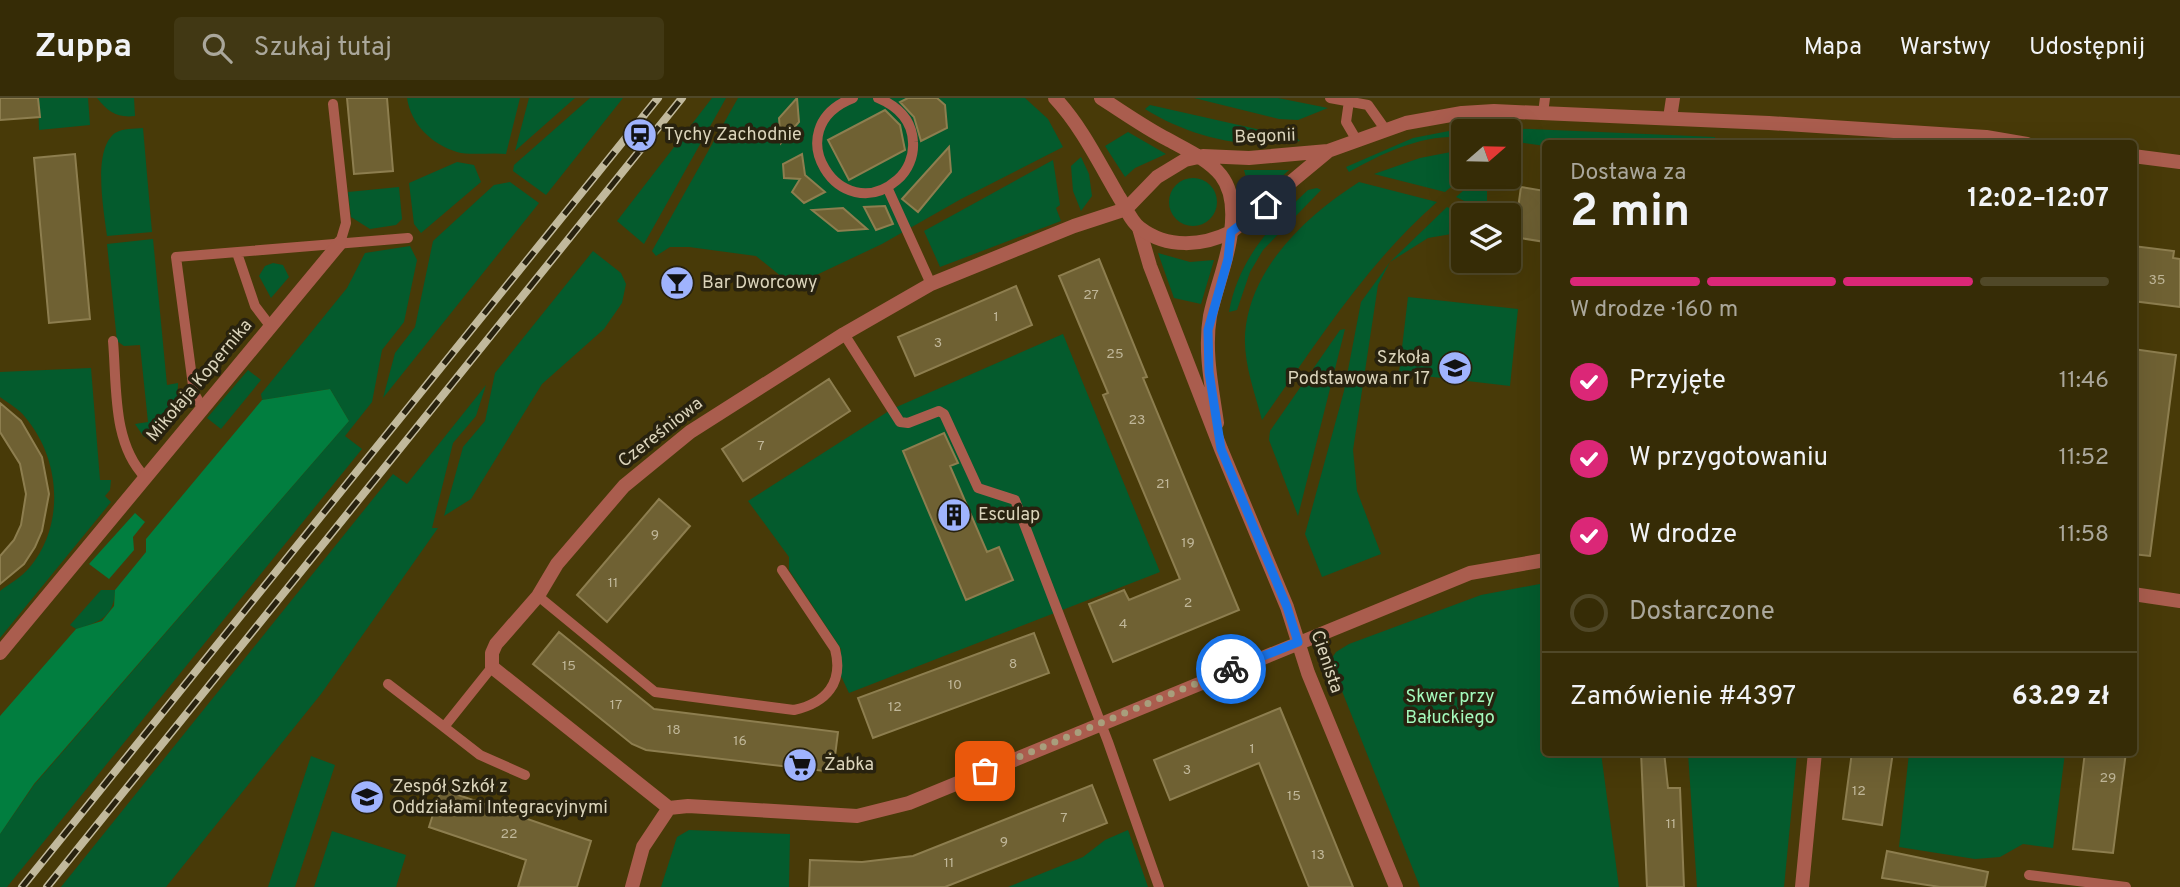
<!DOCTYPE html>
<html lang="pl">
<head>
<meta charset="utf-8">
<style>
	body { margin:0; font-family:Overpass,sans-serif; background:#413814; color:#f1f3f6; height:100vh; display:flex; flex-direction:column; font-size:26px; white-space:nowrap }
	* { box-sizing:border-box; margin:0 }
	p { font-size:23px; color:#aaa79b }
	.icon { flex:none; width:38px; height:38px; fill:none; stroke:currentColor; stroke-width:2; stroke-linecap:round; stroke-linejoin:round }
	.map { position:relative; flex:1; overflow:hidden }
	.details { position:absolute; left:1542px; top:42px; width:595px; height:616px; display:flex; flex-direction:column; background:#362c06; border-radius:7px; box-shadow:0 7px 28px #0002,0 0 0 2px #504828 }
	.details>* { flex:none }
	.needle { width:46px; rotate:70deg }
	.fabs { position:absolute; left:1451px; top:21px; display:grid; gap:14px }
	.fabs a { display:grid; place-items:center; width:70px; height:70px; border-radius:7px; background:#362c06; box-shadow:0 7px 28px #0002,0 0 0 2px #504828; font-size:35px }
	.pin { position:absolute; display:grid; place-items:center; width:60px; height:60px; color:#fff; margin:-30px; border-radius:14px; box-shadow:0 4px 10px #0006 }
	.courier { position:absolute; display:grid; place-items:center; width:70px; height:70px; margin:-35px; border:5px solid #1a73e8; border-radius:50%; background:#fff; color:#222; box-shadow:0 2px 9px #0007 }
	.head em { font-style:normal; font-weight:700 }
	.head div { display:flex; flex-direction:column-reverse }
	.head { display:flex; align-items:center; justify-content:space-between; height:119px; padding:0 28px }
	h1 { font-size:46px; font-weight:700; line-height:52px }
	.bar { display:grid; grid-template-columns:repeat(4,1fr); gap:10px 7px; align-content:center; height:84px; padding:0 28px }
	.bar i { height:9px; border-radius:5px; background:#504828 }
	.bar .on { background:#db2777 }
	.bar p { grid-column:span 4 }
	.line { display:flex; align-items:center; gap:18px; padding:0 28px; border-top:2px solid #504828 }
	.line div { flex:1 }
	ol { padding:0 28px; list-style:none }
	li { display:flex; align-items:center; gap:21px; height:77px }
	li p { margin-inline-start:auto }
	li .icon { padding:7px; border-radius:50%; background:#db2777; color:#fff; stroke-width:4 }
	li:last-child { color:#aaa79b }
	li i { width:38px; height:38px; border:4px solid #504828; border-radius:50% }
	header { display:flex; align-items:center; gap:42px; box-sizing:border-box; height:98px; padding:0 35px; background:#362c06; border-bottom:2px solid #504828 }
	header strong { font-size:33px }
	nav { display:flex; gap:38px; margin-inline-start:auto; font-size:24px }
	.search { width:490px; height:63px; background:#413814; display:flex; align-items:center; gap:18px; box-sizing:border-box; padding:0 24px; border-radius:7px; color:#aaa79b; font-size:26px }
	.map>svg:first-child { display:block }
</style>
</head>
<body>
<header>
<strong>Zuppa</strong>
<div class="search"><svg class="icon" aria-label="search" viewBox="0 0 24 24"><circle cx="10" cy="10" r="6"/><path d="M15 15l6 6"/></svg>Szukaj tutaj</div>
<nav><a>Mapa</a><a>Warstwy</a><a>Udostępnij</a></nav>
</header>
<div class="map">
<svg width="2180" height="789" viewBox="0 0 2180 789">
	<rect width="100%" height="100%" fill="#483a08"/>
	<!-- green -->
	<path fill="#045b2d" d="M38 0H88L90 27 39 32Z
		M97 0H134L135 18C117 20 108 14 97 0Z
		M407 0H520L506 56C491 54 471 58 457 54 431 46 411 26 407 0Z
		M529 0H575L515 53Z
		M590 0H623L546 97 513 73 514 67Z
		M712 0H726L644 146 617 123Z
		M738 0H1025L1048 21 1063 49 961 101 882 146 793 188 756 158 689 149H670L656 158 652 153Z
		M1194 0H1278L1328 10 1298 22 1279 21Z
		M1150 7 1297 40 1300 43C1247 53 1190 39 1145 11Z
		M1480 27 1484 33H1463V39C1421 37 1385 54 1349 74L1346 69 1413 40Z
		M143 30 152 134 107 138C104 113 92 52 115 35 123 30 134 31 143 30Z
		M1505 30 1715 39 1714 45 1545 46V48L1509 43Z
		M1128 34 1166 56 1135 70 1125 79 1105 48Z
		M1451 54 1463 55V79L1445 94 1374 76 1420 60Z
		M1081 59 1089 76 1092 98 1081 113 1073 93 1071 68Z
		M1053 62 1060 107 1056 110 1061 123 940 169 924 133Z
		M457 64 474 67 481 84 421 135 414 126 409 85Z
		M1244 72H1289L1253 105Z
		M1479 79H1487V114L1456 99Z
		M1169 104a24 24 0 1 1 48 0a24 24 0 1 1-48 0Z
		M510 84 539 105 383 300 395 255 415 229 433 143 494 87Z
		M1359 84 1437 104C1366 166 1317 245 1262 322 1254 292 1241 259 1246 227 1255 165 1309 116 1359 84Z
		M399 89 402 121 396 127 370 131 351 119 348 94Z
		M1317 90 1321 92 1263 152 1250 174 1237 212 1229 214C1238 162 1271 127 1308 92Z
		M1447 109 1463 117V134L1428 140 1390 164 1378 187 1353 352 1357 393 1381 456 1322 479 1305 436 1344 293 1361 204 1390 164Z
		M153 141 167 287 178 285 177 314 162 335 144 339 135 326 148 324 140 247 124 248 117 243 107 146Z
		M410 148 417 162 404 224 382 252 372 304 345 338 362 351 7 789H0V736L34 687 349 323 330 291 262 302 261 296 347 190 365 155Z
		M593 153 621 175 626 186 622 205 604 231 542 286 471 401 444 418 463 349 485 323 495 275Z
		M1158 155 1190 164 1214 162 1201 206 1174 200Z
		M273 165 283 167 289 179 271 200 259 178 265 168Z
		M1408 199 1518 211 1510 288 1399 275Z
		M1345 231 1298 418 1269 342 1270 333 1340 232Z
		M1063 236 1160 474 849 595 841 578V551L789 472V459L748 403 892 311Z
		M91 270 100 382H111L110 392 105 398 111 404 0 540V493C9 486 22 479 30 469 65 427 61 361 25 319 19 311 8 305 0 299V274Z
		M248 272 261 282 221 331 207 320Z
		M486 287 476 318 453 345 432 430H438L321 596 166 789H61L393 376 407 386Z
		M1545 485V654L1601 655 1619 789H1420L1330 563 1336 554 1349 546 1481 497Z
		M101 492H115C114 519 100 524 76 531L70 527Z
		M1688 655H1797L1784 789H1697Z
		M1909 655H2065L2053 750 2023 746 2000 759 1975 761 1899 749Z
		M311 658 335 667 295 789H268Z
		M689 732 790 736 789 789H661L677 739Z
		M1128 732 1148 789H1008L1083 759 1105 742Z
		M332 733 406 757 396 789H314Z"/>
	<!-- forest -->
	<path fill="#017e3f" d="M330 291 349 323 34 686 0 736V618L76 531 102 523 114 508 115 492 146 454V441L262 302Z
		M135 415 145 424 133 439 134 452 109 481 89 466Z"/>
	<!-- building -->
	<path fill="#6f6133" stroke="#8d7e4f" stroke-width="2" d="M0 0H38L40 19 0 22Z
		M347 0H387L393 73 354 76Z
		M797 0 799 24 781 45 779 20Z
		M908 0H937L945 7 947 30 921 43 914 19 900 4Z
		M885 12 900 27 905 52 849 82 828 42Z
		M949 49 951 74 918 114 902 101Z
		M75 56 90 221 49 225 34 60Z
		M802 56 805 77 825 94 804 105 792 94 800 81 784 80 783 66Z
		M1521 89 1545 93V144L1514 139Z
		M885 108 893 126 876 132 864 109Z
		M843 110 867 131 838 133 812 112Z
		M2133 148 2174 153 2173 160 2180 161V209L2133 203Z
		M1099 161 1147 279 1143 280 1239 512 1113 564 1089 506 1124 492 1129 502 1180 481 1103 297 1108 295 1059 178Z
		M1016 188 1032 227 915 278 898 239Z
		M2133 251 2176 257 2150 458 2133 456Z
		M829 281 850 313 743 383 722 351Z
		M0 305 21 323 42 359 49 396 42 433 35 449 24 466 0 486V458L14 442 21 427 26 396 20 366 0 334Z
		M944 335 958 365 950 368 987 454 999 449 1013 482 966 502 903 353Z
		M659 401 690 428 607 524 577 497Z
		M559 534 654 611 838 634 833 674 646 652 632 646 533 566Z
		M1034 535 1049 575 873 640 858 600Z
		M1280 610 1301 661 1353 789H1309L1259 665 1170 702 1154 662Z
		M1641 654H1664L1668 690H1680L1684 789H1647Z
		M1852 654H1893L1882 727 1843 721Z
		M2085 654H2126L2113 755 2073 751Z
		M1092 687 1107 725 945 789H809L810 762 862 764 913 758Z
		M441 691 591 743 577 789H518L526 762 429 729Z
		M1887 753 1988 774 1985 789H1940L1882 780Z"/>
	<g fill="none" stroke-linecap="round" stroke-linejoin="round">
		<!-- service -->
		<path stroke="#aa5d4e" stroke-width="10" d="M853 0C775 30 841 131 897 82 908 73 914 58 913 44 912 22 897 8 878 0
			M1330 0 1368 7 1385 31
			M1349 3 1346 24 1356 41
			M333 6 346 125 340 145
			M1543 15 1545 0
			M887 89 931 186
			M237 155 255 208 271 229
			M844 236 900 324 908 325 939 313 944 316 978 390 1015 402 1108 644 1159 789
			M113 243C117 288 112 345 145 379
			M203 311 194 295 176 159 408 140
			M538 498 655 594 794 612C826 605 844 585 835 551L782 472
			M492 569 444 629 480 657 525 677
			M388 586 444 629
			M2029 777 2126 789"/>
		<!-- minor -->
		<path stroke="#aa5d4e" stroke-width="14" d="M1670 20 1673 0
			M1139 130 1150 168 1221 351 1287 509 1308 575 1396 789
			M1217 325C1212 290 1204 253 1210 218 1216 189 1228 163 1231 134
			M2133 496 2180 503
			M0 555 340 145
			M669 710 492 569V555L496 546 538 498 557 466 624 388 690 334 844 236 931 186 1074 128 1126 111
			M632 789 643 749 669 710 688 708 857 718 909 705 1470 475 1545 462
			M1802 789 1815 654"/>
		<!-- tertiary -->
		<path stroke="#aa5d4e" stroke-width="14" d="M1055 0C1082 29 1099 65 1119 99 1125 108 1131 124 1140 130 1167 151 1203 148 1231 134L1327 54
			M1101 0C1123 14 1144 29 1167 41 1211 65 1239 75 1231 134
			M2133 58 2180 64
			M1126 111 1157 79 1185 62 1203 58 1249 60 1328 53 1406 25 1462 15 1494 13 1769 25 1986 39 2027 46"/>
		<!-- rail casing -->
		<g stroke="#c1b99c" stroke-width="8">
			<path id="rail" d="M22 789 658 0
				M47 789 682 0"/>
		</g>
		<!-- rail -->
		<use href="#rail" stroke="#28220f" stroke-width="5" stroke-dasharray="16" stroke-linecap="butt"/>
	</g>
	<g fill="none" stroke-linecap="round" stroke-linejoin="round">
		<!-- done -->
		<path stroke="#a89e7c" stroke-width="7" stroke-dasharray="0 12.6" d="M985 673 1231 571"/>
		<!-- route -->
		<path stroke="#1a73e8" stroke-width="9" d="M1231 571 1298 544 1287 509 1221 351 1209 274 1208 232 1228 161 1231 134 1266 107"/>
	</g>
	<!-- icons -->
	<defs>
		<g id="station-disc" transform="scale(1.75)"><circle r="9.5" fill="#9fb3fd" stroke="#28220f"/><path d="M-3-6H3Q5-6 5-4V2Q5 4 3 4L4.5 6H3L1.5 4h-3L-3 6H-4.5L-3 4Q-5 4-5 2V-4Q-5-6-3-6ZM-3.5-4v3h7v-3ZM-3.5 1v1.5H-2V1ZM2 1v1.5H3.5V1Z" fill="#111"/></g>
		<g id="bar-disc" transform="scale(1.75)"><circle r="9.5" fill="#9fb3fd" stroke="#28220f"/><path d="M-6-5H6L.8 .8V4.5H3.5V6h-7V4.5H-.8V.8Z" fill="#111"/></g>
		<g id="school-disc" transform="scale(1.75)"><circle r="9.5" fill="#9fb3fd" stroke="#28220f"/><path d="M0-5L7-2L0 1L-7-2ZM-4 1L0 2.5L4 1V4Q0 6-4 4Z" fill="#111"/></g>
		<g id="building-disc" transform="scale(1.75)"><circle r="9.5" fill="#9fb3fd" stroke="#28220f"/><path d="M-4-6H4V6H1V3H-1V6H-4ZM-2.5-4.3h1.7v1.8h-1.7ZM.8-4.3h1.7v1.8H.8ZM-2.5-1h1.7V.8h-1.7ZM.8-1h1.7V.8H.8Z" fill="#111"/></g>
		<g id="supermarket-disc" transform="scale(1.75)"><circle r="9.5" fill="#9fb3fd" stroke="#28220f"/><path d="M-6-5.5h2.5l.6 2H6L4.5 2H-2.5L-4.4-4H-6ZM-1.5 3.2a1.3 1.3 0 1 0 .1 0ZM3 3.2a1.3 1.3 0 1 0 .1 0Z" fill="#111"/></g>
	</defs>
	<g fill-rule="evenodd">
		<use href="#station-disc" x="640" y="37"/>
		<use href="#bar-disc" x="677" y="185"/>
		<use href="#school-disc" x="1455" y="270"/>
		<use href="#building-disc" x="954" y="417"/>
		<use href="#supermarket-disc" x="800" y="667"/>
		<use href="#school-disc" x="367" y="699"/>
	</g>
	<g text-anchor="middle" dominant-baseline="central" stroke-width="7" stroke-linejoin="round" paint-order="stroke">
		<!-- number labels -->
		<g font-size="14" fill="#c0b799">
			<text x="2157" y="182">35</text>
			<text x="1091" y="197">27</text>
			<text x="996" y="219">1</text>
			<text x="938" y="245">3</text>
			<text x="1115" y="256">25</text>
			<text x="1137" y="322">23</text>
			<text x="761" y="348">7</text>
			<text x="1163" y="386">21</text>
			<text x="655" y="437">9</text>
			<text x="1188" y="445">19</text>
			<text x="613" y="485">11</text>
			<text x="1188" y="505">2</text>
			<text x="1123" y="526">4</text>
			<text x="1013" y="566">8</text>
			<text x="569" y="568">15</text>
			<text x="955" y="587">10</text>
			<text x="616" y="607">17</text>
			<text x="895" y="609">12</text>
			<text x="674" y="632">18</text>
			<text x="740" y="643">16</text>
			<text x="1252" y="651">1</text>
			<text x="1187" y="672">3</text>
			<text x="2108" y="680">29</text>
			<text x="1859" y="693">12</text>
			<text x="1294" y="698">15</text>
			<text x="1064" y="720">7</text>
			<text x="1671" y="726">11</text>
			<text x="509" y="736">22</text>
			<text x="1004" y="744">9</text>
			<text x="1318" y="757">13</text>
			<text x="949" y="765">11</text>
		</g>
		<!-- poi labels -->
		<g font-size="18" fill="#dbd4bb" stroke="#28220f" text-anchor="start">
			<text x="664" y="37">Tychy Zachodnie</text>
			<text x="702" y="185">Bar Dworcowy</text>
			<text x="1430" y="260" text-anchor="end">Szkoła<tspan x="1430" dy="21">Podstawowa nr 17</tspan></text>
			<text x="978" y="417">Esculap</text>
			<text x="824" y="667">Żabka</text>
			<text x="392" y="689">Zespół Szkół z<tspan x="392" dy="21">Oddziałami Integracyjnymi</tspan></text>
		</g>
		<!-- street labels -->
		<g font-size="18" fill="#dbd4bb" stroke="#28220f">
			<text transform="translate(1265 39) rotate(-2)">Begonii</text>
			<text transform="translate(200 283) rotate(-50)">Mikołaja Kopernika</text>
			<text transform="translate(661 335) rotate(-38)">Czereśniowa</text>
			<text transform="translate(1326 564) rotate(71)">Cienista</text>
		</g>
		<!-- park labels -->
		<g font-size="18" fill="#a4fabc" stroke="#28220f">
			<text x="1450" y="599">Skwer przy<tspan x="1450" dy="21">Bałuckiego</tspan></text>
		</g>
	</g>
</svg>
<div class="fabs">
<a><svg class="needle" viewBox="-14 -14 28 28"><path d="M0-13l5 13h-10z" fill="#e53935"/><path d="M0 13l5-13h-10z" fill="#aaa79b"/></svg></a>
<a><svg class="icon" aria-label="layers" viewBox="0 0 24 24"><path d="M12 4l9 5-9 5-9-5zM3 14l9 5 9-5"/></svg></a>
</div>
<div class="pin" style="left:985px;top:673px;background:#ea580c"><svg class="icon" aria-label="bag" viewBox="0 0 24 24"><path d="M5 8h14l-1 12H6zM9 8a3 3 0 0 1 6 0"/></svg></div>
<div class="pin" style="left:1266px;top:107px;background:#1f2937"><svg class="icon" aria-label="home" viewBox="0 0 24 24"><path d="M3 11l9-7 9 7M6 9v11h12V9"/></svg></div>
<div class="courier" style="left:1231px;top:571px"><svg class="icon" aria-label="bike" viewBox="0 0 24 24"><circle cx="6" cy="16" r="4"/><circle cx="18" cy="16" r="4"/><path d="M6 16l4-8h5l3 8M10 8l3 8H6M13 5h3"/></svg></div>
<section class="details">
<div class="head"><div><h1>2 min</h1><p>Dostawa za</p></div><em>12:02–12:07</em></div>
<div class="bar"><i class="on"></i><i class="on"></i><i class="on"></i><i></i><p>W drodze · 160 m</p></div>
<ol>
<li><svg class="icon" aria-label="check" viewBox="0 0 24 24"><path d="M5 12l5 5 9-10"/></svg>Przyjęte<p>11:46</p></li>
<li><svg class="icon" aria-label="check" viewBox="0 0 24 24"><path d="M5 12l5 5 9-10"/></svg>W przygotowaniu<p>11:52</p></li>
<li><svg class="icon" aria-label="check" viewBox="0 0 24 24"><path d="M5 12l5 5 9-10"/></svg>W drodze<p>11:58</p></li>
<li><i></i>Dostarczone</li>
</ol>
<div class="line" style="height:91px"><div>Zamówienie #4397</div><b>63.29 zł</b></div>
</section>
</div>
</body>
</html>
